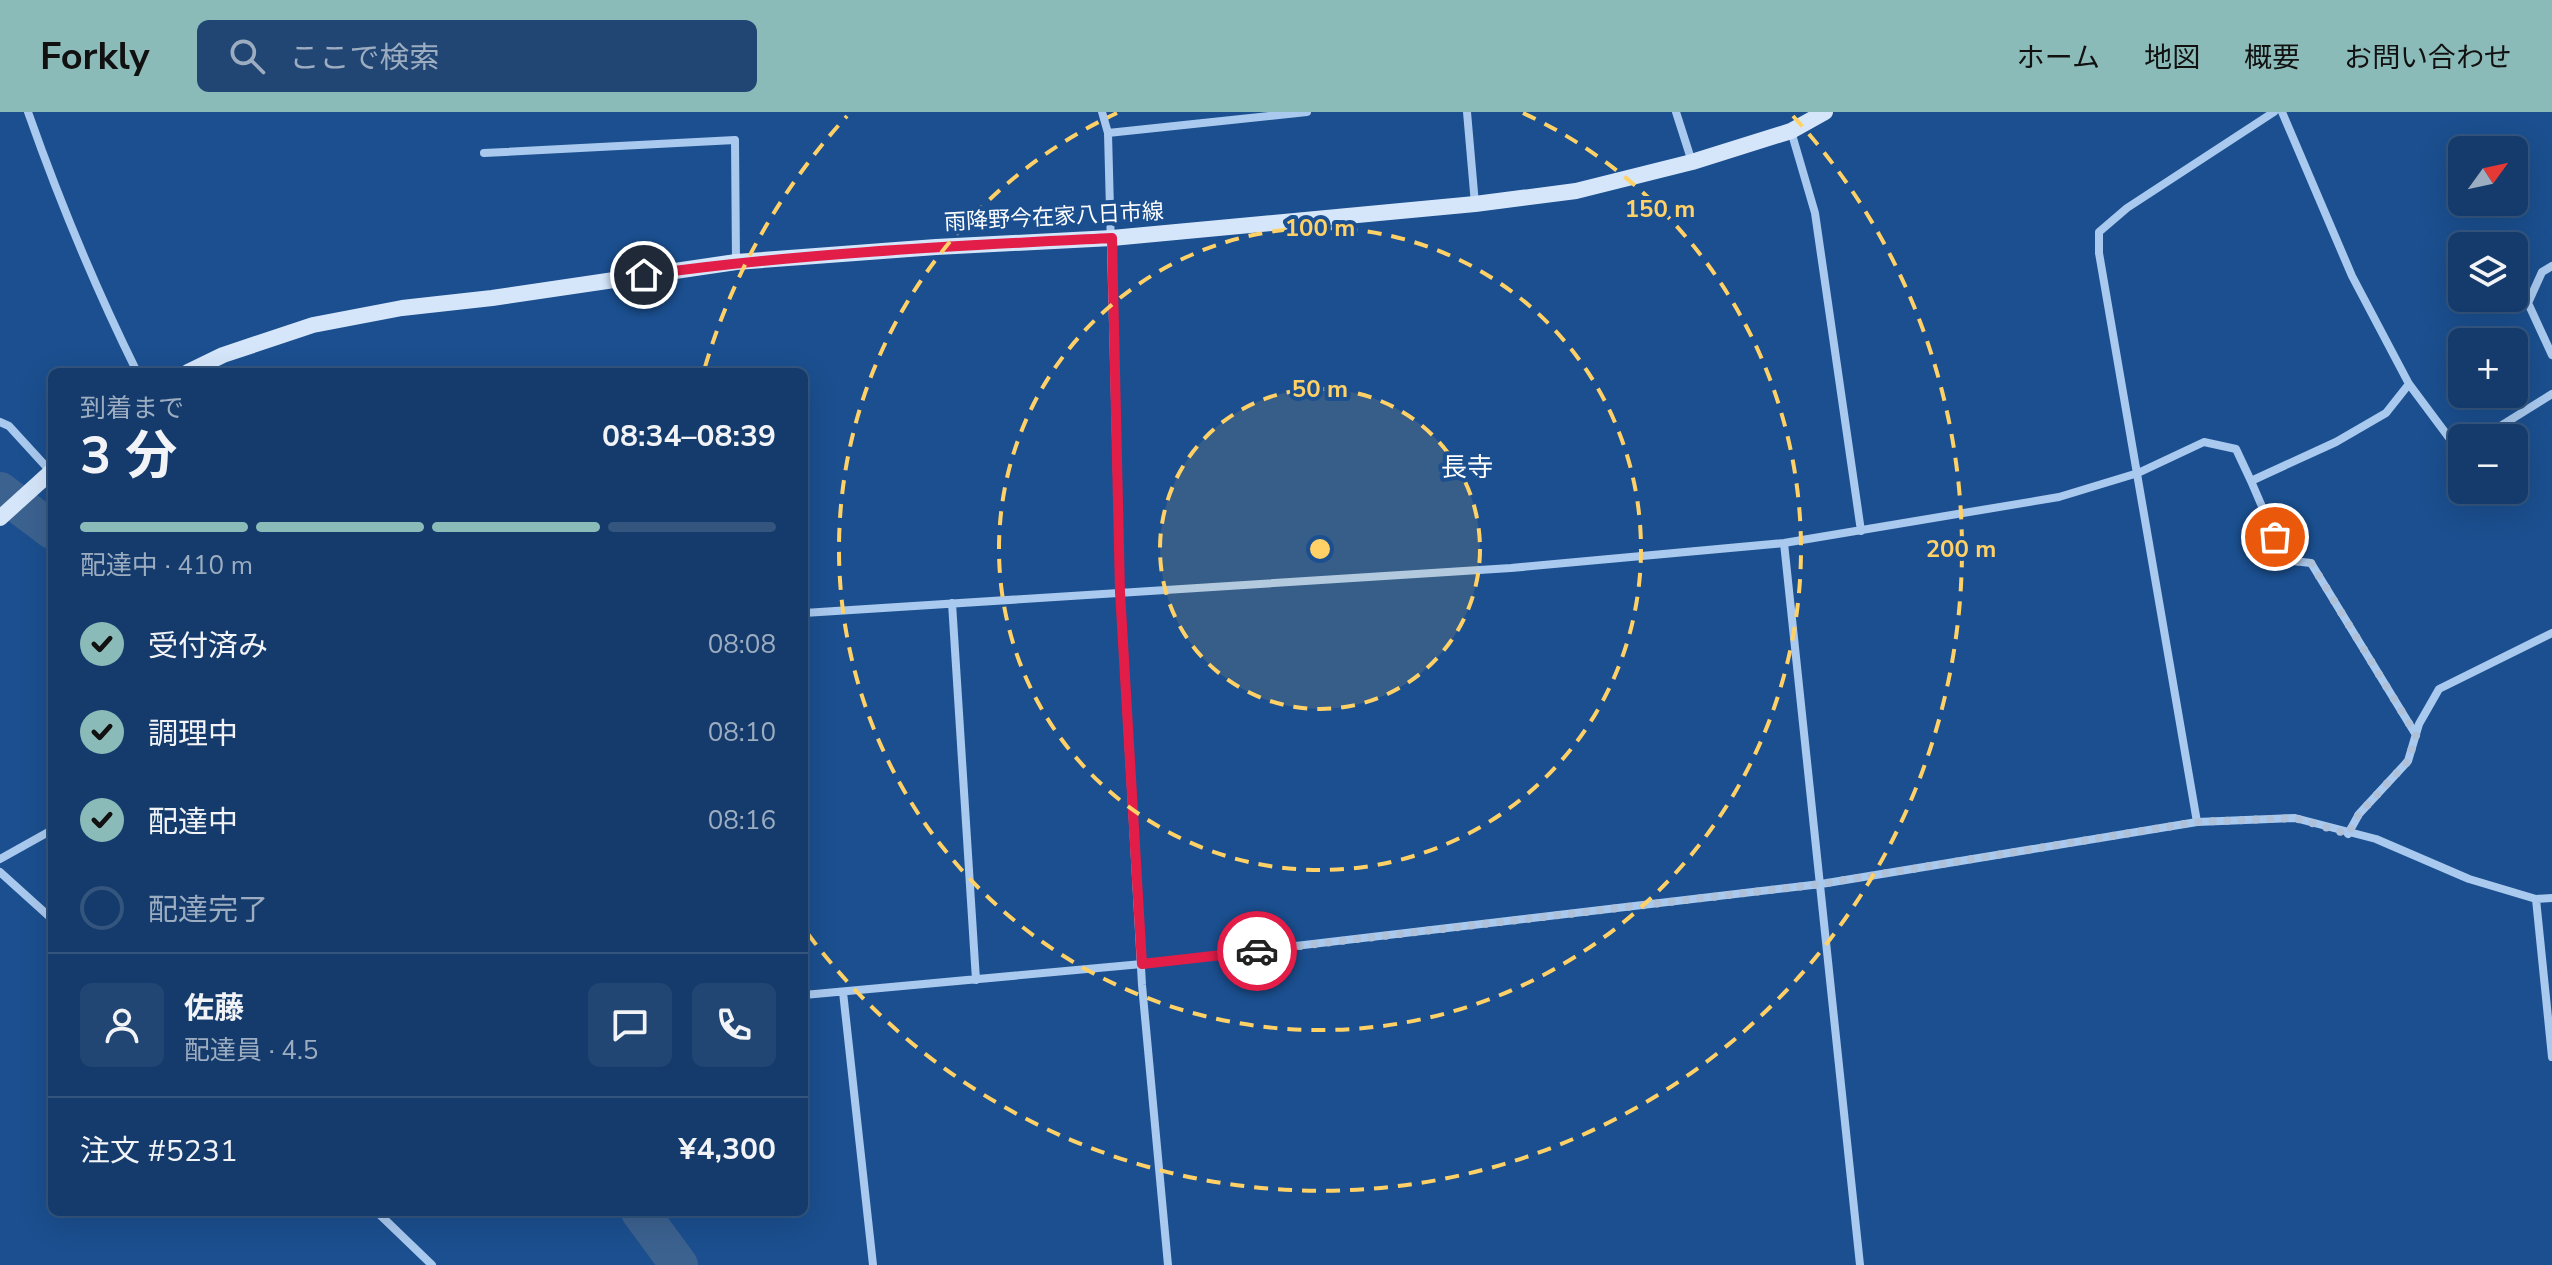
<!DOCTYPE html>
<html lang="ja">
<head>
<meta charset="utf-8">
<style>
	body { margin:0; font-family:"Nunito Sans","Noto Sans JP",sans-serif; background:#214673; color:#f1f3f6; height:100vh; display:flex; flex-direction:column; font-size:30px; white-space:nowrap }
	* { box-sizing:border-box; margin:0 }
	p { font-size:26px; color:#9dadc1 }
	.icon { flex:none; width:44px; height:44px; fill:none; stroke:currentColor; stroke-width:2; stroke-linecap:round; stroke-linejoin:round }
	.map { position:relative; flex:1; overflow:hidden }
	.sheet { position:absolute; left:48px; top:256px; width:760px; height:848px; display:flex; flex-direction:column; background:#143b6b; border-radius:12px; box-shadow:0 8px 32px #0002,0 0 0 2px #33557e }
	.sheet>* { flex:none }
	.needle { width:52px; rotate:57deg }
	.tools { position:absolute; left:2448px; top:24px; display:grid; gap:16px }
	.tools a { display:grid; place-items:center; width:80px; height:80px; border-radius:12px; background:#143b6b; box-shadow:0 8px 32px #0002,0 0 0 2px #33557e; font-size:40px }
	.pin { position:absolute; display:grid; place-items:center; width:68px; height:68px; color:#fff; margin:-34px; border:4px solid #fff; border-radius:50%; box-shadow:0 2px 8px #0007 }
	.courier { position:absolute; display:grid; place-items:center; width:80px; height:80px; margin:-40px; border:6px solid #e11d48; border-radius:50%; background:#fff; color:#222; box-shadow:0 2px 10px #0007 }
	.overview em { font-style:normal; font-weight:700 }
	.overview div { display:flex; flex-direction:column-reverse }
	.overview { display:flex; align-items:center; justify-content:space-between; height:136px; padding:0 32px }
	h1 { font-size:52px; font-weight:700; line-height:60px }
	.bar { display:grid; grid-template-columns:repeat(4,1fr); gap:12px 8px; align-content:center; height:96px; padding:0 32px }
	.bar i { height:10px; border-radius:6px; background:#33557e }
	.bar .active { background:#8bbbb9 }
	.bar p { grid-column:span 4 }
	.line { display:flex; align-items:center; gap:20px; padding:0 32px; border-top:2px solid #33557e }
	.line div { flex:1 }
	.round { display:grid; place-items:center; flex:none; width:84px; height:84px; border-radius:12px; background:#214673 }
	ol { padding:0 32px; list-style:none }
	li { display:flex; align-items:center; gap:24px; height:88px }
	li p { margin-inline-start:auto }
	li .icon { padding:8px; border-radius:50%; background:#8bbbb9; color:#111; stroke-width:4 }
	li:last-child { color:#9dadc1 }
	li i { width:44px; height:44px; border:4px solid #33557e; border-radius:50% }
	header { display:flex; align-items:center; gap:48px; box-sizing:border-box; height:112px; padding:0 40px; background:#8bbbb9; color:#111 }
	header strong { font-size:38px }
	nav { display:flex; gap:44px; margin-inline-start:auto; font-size:28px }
	.search { width:560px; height:72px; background:#214673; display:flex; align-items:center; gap:20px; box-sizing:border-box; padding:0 28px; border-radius:12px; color:#9dadc1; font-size:30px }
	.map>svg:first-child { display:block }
</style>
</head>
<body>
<header>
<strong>Forkly</strong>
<div class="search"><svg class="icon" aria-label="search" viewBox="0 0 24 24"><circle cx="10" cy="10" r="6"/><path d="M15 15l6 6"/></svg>ここで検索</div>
<nav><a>ホーム</a><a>地図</a><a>概要</a><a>お問い合わせ</a></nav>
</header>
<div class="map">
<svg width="2552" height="1153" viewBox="0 0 2552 1153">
	<rect width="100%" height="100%" fill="#1b4f8f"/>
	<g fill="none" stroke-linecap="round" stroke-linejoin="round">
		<!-- river -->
		<path stroke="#3c6290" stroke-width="38" d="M0 379 52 418
			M640 1100 679 1153"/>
		<!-- minor -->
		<path stroke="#a9c9ee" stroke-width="8" d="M28 0C60 91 94 173 137 260
			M1102 0 1108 21 1120 480 1142 873 1168 1153
			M1467 0 1475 92
			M1676 0 1692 50
			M2282 0 2352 164 2409 272 2453 331 2462 328
			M1791 19 1815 101 1861 419
			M1108 21 1307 0
			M484 41 735 28 736 150
			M2552 154 2542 160 2528 191 2552 243
			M0 310 9 314 52 361
			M2467 326 2499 315 2552 282
			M2251 369 2285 448 2311 451 2416 623
			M1784 431 1860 1153
			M952 491 976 868
			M804 501 1511 456 1784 431 2059 385 2138 361 2204 330 2236 337 2251 369 2336 330 2386 301 2409 272
			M2197 710 2099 141V120L2127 96 2274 0
			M2348 722 2359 702 2408 649 2419 612 2439 577 2552 521
			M0 747 52 718
			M0 760 52 807
			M2536 787 2552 945
			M843 880 873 1153
			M804 883 1142 852 1821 772 2197 710 2295 706 2376 727 2469 767 2536 787 2552 786
			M377 1100 432 1153"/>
		<!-- secondary -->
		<path stroke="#d6e6fa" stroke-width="16" d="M188 260 223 243 313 213 402 196 492 186 736 150 936 135 1112 126 1475 92 1576 79 1692 50 1791 19 1825 0
			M0 406 52 359"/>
	</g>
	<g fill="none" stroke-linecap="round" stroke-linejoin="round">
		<!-- done -->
		<path stroke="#afc1d8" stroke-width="8" stroke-dasharray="0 14.4" d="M1257 839 1821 772 2197 710 2295 706 2348 722 2359 702 2408 649 2416 623 2311 451 2285 448 2275 425"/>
		<!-- route -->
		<path stroke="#e11d48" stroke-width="10" d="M644 163C800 141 955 134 1112 126L1120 480 1142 852 1257 839"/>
	</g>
	<!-- distance rings -->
	<circle cx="1320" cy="437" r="160" fill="#ffd166" fill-opacity=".12"/>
	<g fill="none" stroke="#ffd166" stroke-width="4" stroke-dasharray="14 10">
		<circle cx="1320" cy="437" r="160"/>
		<circle cx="1320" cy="437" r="321"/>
		<path d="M1523 1A481 481 0 1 1 1117 1"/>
		<path d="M705 255A641 641 0 0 1 847 4M1793 4A641 641 0 1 1 805 818"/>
	</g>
	<g text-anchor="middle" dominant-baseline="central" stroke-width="8" stroke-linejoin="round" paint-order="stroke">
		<!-- street labels -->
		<g font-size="22" fill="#fff" stroke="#1b4f8f">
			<text transform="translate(1054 105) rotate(-3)">雨降野今在家八日市線</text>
		</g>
		<!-- quarter labels -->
		<g font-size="26" fill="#fff" stroke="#1b4f8f">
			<text x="1467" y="355">長寺</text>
		</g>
	</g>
	<circle cx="1320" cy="437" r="12" fill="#ffd166" stroke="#1b4f8f" stroke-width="4"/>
	<g font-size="24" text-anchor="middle" font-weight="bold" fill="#ffd166" stroke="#1b4f8f" stroke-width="8" stroke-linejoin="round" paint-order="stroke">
		<text x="1660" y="105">150 m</text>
		<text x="1320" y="124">100 m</text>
		<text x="1320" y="285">50 m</text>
		<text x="1961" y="445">200 m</text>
	</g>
</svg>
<div class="tools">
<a><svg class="needle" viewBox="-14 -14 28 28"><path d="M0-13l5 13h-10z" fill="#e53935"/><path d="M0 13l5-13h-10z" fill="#9dadc1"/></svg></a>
<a><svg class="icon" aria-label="layers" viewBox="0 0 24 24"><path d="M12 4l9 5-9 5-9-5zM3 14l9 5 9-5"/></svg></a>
<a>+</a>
<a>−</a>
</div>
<div class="pin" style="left:2275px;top:425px;background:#ea580c"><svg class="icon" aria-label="bag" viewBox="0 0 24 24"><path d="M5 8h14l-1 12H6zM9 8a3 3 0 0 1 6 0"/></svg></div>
<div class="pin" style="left:644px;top:163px;background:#1f2937"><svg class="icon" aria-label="home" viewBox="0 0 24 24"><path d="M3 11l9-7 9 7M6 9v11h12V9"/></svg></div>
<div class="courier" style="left:1257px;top:839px"><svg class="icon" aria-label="car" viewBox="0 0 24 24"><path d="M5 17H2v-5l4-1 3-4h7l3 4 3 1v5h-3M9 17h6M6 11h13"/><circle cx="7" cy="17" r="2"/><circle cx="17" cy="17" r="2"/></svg></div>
<section class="sheet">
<div class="overview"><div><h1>3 分</h1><p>到着まで</p></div><em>08:34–08:39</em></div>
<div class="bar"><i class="active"></i><i class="active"></i><i class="active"></i><i></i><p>配達中 · 410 m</p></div>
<ol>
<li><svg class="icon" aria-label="check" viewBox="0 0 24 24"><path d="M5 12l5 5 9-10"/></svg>受付済み<p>08:08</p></li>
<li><svg class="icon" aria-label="check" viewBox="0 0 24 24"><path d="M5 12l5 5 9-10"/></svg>調理中<p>08:10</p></li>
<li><svg class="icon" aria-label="check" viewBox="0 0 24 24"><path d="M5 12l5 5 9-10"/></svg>配達中<p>08:16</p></li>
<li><i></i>配達完了</li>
</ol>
<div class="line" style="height:144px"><a class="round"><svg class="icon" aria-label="person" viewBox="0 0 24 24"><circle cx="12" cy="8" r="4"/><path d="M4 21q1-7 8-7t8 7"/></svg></a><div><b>佐藤</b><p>配達員 · 4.5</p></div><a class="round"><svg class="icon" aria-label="chat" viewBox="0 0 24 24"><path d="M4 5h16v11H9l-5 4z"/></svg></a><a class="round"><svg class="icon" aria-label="phone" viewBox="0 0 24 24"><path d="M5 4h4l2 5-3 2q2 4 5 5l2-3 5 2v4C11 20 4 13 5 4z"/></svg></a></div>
<div class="line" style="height:104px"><div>注文 #5231</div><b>¥4,300</b></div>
</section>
</div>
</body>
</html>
